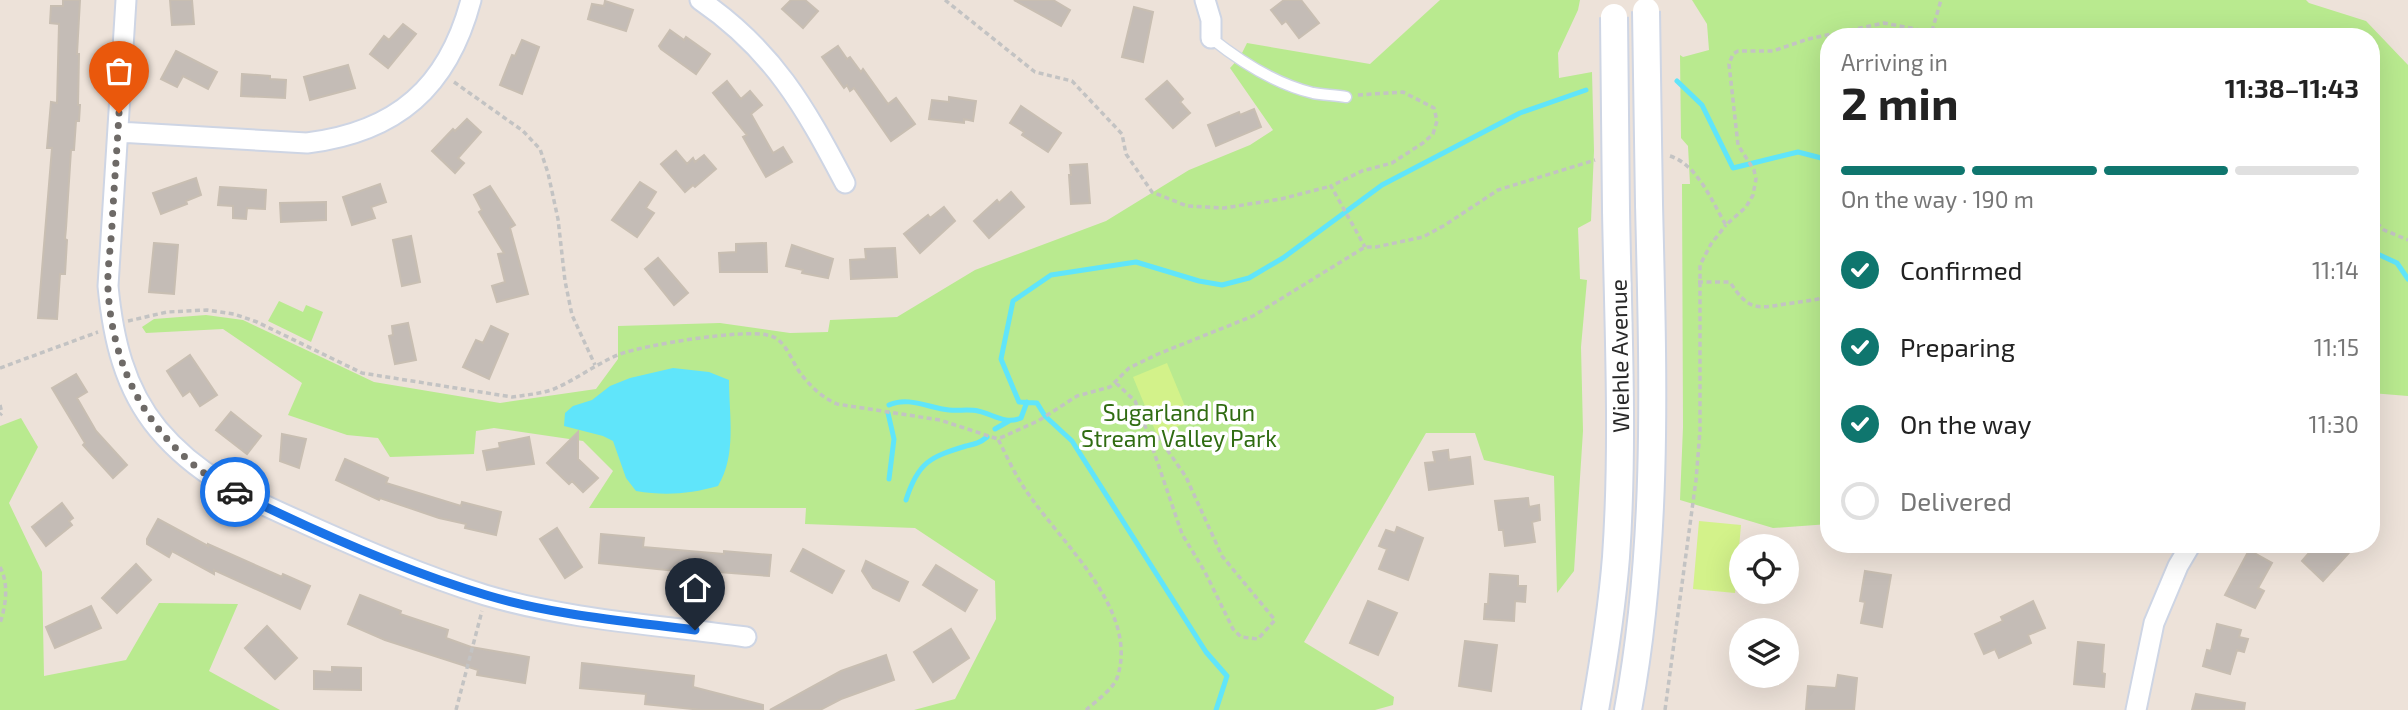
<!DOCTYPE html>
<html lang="en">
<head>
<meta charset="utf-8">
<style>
	body { margin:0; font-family:"Exo 2",sans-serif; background:#f6f6f6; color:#222; height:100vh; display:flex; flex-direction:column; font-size:26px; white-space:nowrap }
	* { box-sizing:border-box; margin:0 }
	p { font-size:23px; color:#767676 }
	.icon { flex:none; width:38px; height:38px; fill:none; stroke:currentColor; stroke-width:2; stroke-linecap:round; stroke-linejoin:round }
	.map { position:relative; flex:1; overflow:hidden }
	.sheet { position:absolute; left:1820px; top:28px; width:560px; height:525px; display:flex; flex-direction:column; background:#fff; border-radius:28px; box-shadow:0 7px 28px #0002 }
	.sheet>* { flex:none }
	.buttons { position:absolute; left:1729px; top:534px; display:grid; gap:14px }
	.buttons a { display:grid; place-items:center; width:70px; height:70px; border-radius:50%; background:#fff; box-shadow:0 7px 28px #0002; font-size:35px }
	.pin { position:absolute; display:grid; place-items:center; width:60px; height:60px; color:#fff; margin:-72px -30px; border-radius:50% 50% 50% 0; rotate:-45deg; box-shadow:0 0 7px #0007 }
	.pin .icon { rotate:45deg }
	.courier { position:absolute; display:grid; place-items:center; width:70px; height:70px; margin:-35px; border:5px solid #1a73e8; border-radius:50%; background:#fff; color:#222; box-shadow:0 2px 9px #0007 }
	.headline em { font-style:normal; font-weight:700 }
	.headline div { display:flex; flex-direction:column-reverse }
	.headline { display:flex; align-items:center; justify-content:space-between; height:119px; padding:0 21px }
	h1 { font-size:46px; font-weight:700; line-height:52px }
	.bar { display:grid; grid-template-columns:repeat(4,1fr); gap:10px 7px; align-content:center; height:84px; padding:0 21px }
	.bar i { height:9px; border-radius:5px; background:#e0e0e0 }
	.bar .on { background:#0f766e }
	.bar p { grid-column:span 4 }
	ol { padding:0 21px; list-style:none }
	li { display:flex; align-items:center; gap:21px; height:77px }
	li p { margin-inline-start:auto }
	li .icon { padding:7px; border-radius:50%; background:#0f766e; color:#fff; stroke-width:4 }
	li:last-child { color:#767676 }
	li i { width:38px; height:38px; border:4px solid #e0e0e0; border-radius:50% }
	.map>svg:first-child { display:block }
</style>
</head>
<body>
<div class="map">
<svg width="2408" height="710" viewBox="0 0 2408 710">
	<rect width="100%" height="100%" fill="#ede2d9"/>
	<!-- green -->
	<path fill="#b9ea8f" d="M1440 0H1580L1578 10 1558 53 1559 78 1592 72 1594 151 1591 221 1578 228 1580 279 1587 280 1581 347 1583 431 1574 571 1557 593 1554 476 1484 460 1475 433H1426L1304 642 1394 697 1393 705 1375 710H914L955 699 996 619 995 581 915 528 805 524 806 508H589L613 471 583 441 494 428 476 431 474 454 390 457 378 438 347 435 288 415 302 383 223 329 146 333 142 327 154 319 206 315 243 320 374 382 500 403 596 389 618 359V326L720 323 790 333 828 332 830 320 897 317 975 270 1106 221 1189 170 1250 145 1273 130 1230 68 1240 57 1247 43 1370 64Z
		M1692 0H2306L2309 3 2366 21 2408 65V396L2371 393V37H1829V524L1773 528 1680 500 1683 427 1682 184H1690L1688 146 1681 138 1680 55 1683 57 1709 50 1707 24Z
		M279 301 303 312 306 305 323 312 311 342 268 321Z
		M21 418 38 447 9 503 42 572 44 676 126 660 159 603 238 604 209 671 280 710H0V426Z"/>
	<!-- pitch -->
	<path fill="#d3f28a" d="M1167 363 1191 421 1157 435 1133 377Z
		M1699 521 1741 525 1735 593 1693 589Z"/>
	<!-- water -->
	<path fill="#60e5fa" d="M673 368 709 372 729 380C729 415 737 455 718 486 690 494 665 496 636 491L626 478 613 441 603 436 564 426 565 413 573 406 592 400 610 386 630 378Z"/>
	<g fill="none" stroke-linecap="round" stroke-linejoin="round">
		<!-- stream -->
		<path stroke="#60e5fa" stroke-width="5" d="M1677 81 1702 105 1733 168 1798 152 1829 160
			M2371 251 2397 263 2408 279
			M889 405C908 396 929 408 949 410 959 411 969 409 978 411 993 414 1005 425 1021 418L1027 402
			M888 413 894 439 889 479
			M995 429 1009 421
			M906 500C918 462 930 457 966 446 975 444 980 443 987 437
			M1216 710 1227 676 1206 652 1072 441 1045 416 1037 403 1019 402 1001 359 1013 301 1051 275 1136 262 1199 281 1222 285 1249 278 1283 258 1382 185 1520 113 1586 90"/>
	</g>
	<!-- building -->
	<path fill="#c4bcb6" stroke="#c8beb2" stroke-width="2" d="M63 0H80L77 54H79L78 105H80L79 121H76L74 150H71L66 228 65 239 67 240 65 274H60L57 319 38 318 52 148H47L51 102 57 103 59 24 50 23 51 6H63Z
		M170 0H192L194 24 172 25Z
		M791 0H805L818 11 803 28 782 9Z
		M1014 0H1053L1070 10 1061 26Z
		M1284 0H1301L1319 23 1299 38 1286 21 1282 24 1271 10Z
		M605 1 633 10 626 31 588 19 592 4 604 6Z
		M1134 7 1153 12 1143 62 1122 57Z
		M403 24 416 34 388 68 370 54 384 36 389 40Z
		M670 30 684 40 686 37 710 54 696 74 661 49 659 46Z
		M522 40 539 47 522 94 500 85 512 55 515 56Z
		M838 46 847 59 850 57 861 72 863 69 888 104 896 98 915 124 891 141 854 88 850 91 847 85 844 88 822 57Z
		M176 51 217 72 208 89 183 76 177 87 161 79Z
		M348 65 355 88 310 100 304 77Z
		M242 74 270 76V79L286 80 285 98 241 96Z
		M727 81 741 99 750 91 762 105 751 114 773 153 783 147 792 162 766 177 743 137 747 135 713 93Z
		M1167 81 1183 99 1180 102 1190 113 1173 128 1146 99Z
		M949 97 976 101 973 121 964 119V123L929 119 932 100 949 102Z
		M1021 106 1061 133 1048 152 1022 135 1024 132 1010 123Z
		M1254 109 1261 127 1216 146 1208 125 1239 112 1240 115Z
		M467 119 481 132 458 158 464 163 455 173 432 151 453 129 455 131Z
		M676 151 687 164 693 158 695 162 704 155 716 169 695 187 693 185 685 192 661 164Z
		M1087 164 1090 203 1071 204 1069 175H1071L1070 165Z
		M196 178 201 195 186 201 187 204 161 214 153 193Z
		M640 182 656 192 646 208 654 213 637 237 612 220Z
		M380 184 386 202 371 207 375 218 352 225 343 197Z
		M490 186 515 225 510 228 528 294 497 302 492 286 505 282 498 254 504 253 479 212 482 210 474 195Z
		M220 187 266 190 265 209 247 208 246 219 233 218V206L218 205Z
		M1011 192 1024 207 989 238 974 221 997 200 999 203Z
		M326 202V220L281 222 280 203Z
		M944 207 955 221 920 253 904 234 928 215 930 218Z
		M411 236 420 282 402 286 393 240Z
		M154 243 178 245 174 294 149 292Z
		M766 243 767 272H720L719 253 736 252V244Z
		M792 245 833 259 828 278 802 273 803 270 786 266Z
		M895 248 897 277 851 279 850 260 866 259 865 249Z
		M658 258 688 293 674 305 645 269Z
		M408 323 416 360 395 364 389 336 393 335 392 326Z
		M491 326 508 334 489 379 463 367 476 340 483 343Z
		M190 355 217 395 200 406 190 391 183 396 167 371Z
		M76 374 87 392 77 398 96 431 127 465 113 478 83 445 85 443 52 388Z
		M231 412 261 436 247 454 216 430Z
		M578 432V459L598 478 583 492 572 481 569 484 547 463Z
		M282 434 306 439 299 468 280 461Z
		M529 437 534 464 487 470 483 451 500 448 499 443Z
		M1448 450 1449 460 1470 457 1473 484 1429 490 1425 463 1435 462 1433 452Z
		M345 459 388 478 386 483 461 506 462 502 501 512 496 535 465 528 466 524 439 518 380 498 379 500 336 480Z
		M1528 498 1529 507 1539 505 1540 520 1532 522 1535 542 1505 546 1503 530H1499L1495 501Z
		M62 503 73 518 69 521 72 525 46 546 32 527Z
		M158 519 208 546V544L282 577 283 574 310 586 300 609 214 570V574L172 551 169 557 147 544V539Z
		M1397 527 1423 538 1408 580 1379 569 1387 549 1379 546 1386 530 1395 533Z
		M557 528 582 567 565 578 540 539Z
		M601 534 644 538 643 547 724 554V551L771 555 769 576 705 571V574L599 563Z
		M2323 544H2357L2323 581 2302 561 2314 547 2318 550Z
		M803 549 844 571 832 593 791 571Z
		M2249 550 2272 563 2258 588 2264 591 2255 608 2225 595Z
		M866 561 908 582 899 601 873 588 862 571Z
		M136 564 151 580 117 613 102 598Z
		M936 565 977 590 965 611 923 585Z
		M1865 571 1891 575 1882 627 1861 623 1865 602 1860 601Z
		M1490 574 1518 576V586H1526L1525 602 1515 601 1514 621 1484 619 1485 604H1488Z
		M360 595 401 611 400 614 448 630 446 638 471 647 529 657 525 683 477 675 478 670 385 640 348 624Z
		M1368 601 1397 613 1378 655 1350 643Z
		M2033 601 2045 628 2028 635 2031 643 1999 658 1995 649 1984 654 1975 634 2003 621 2001 617Z
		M91 606 101 628 55 648 46 627Z
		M2217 624 2241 630 2239 637 2248 639 2244 652 2237 650 2230 674 2203 666 2207 650 2211 651Z
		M267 626 297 658 275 679 245 648Z
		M951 629 969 658 933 682 914 652Z
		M1465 641 1497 645 1491 691 1459 686Z
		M2078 642 2104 645 2102 673 2105 674 2104 687 2074 684Z
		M886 655 894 680 841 699 820 710H770L841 671Z
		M582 663 694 676 693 687 763 705V710H702L645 704 646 694 580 688Z
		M332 667 361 668V690L314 689V671L332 672Z
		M1838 675 1857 678 1854 710H1806L1808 686 1836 688Z
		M2196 694 2245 703 2244 710H2192Z"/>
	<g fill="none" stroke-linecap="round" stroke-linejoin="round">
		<!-- lane casing -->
		<g stroke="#ced5e4" stroke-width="13">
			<path id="lane" d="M1211 38C1241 62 1275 84 1313 93 1324 95 1336 95 1346 97"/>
		</g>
		<!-- street casing -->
		<g stroke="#ced5e4" stroke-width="23">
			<path id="street" d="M126 0 108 286C113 338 124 388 158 429 200 479 250 499 308 525 366 551 424 576 485 595 569 620 660 625 746 637
				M700 0C773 50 805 107 845 183
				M1205 0 1211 20V38
				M118 132 307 143C397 132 448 87 471 0
				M2136 710 2154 623 2178 566 2191 544"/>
		</g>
		<!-- secondary casing -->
		<g stroke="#ced5e4" stroke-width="30">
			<path id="secondary" d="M1595 710C1604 659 1612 608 1616 557 1624 442 1618 326 1616 210
				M1628 710C1659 542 1653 374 1649 204"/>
		</g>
		<!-- path -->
		<path stroke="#c3c3c3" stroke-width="3.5" stroke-dasharray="5 3.5" stroke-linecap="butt" d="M945 0 1035 72 1072 81 1122 134 1126 154 1152 192 1187 206 1224 208 1281 199 1331 186
			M1932 31 1941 0
			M454 82 523 131 540 149 548 173 558 219 565 281 572 315 595 365
			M1358 95 1403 92 1434 108 1437 121 1433 134 1423 143 1392 163 1362 171 1331 186 1365 247
			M1670 156C1698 165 1712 202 1726 225L1746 207 1753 195 1756 179 1754 170 1738 145 1729 64 1733 54 1738 51H1773L1808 39 1884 23 1957 37
			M2371 217 2384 230 2408 240
			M1698 282H1730C1748 310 1756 309 1785 304 1800 302 1814 300 1829 297
			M128 321 167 312 207 310 234 314 257 322 362 373 512 397C526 395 540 394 554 389 577 379 596 364 620 354 645 345 742 329 767 335 786 338 791 361 801 374 811 387 823 398 837 404L940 420 998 439
			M0 368 98 332
			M1116 383 1135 401 1142 417 1182 534 1205 572 1233 629 1241 637 1258 639 1275 620 1222 556 1186 477 1157 435 1147 431
			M0 405 2 413 0 415
			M0 567C9 583 6 606 0 623
			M456 710 482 611
			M1086 710C1096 701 1115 688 1118 675 1137 611 1066 547 1032 499 1018 481 1008 459 998 439L1038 421 1077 396 1110 387 1129 368 1158 354 1253 316 1365 247H1376L1423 237 1445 225 1498 190 1595 160
			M1665 710 1696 480 1700 431V265L1711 244 1726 225"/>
		<!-- lane -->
		<use href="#lane" stroke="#fff" stroke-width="10"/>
		<!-- street -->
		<use href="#street" stroke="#fff" stroke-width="19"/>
		<!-- secondary -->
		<use href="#secondary" stroke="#fff" stroke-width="26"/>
		<!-- secondary-bridge casing -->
		<g stroke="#ced5e4" stroke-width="30" stroke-linecap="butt">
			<path id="secondary-bridge" d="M1646 11 1649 204
				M1614 17 1616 210"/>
		</g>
		<!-- secondary-bridge -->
		<use href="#secondary-bridge" stroke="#fff" stroke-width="26"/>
	</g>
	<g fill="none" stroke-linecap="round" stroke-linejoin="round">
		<!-- done -->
		<path stroke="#6e6a67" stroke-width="7" stroke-dasharray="0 12.6" d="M119 113C117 150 114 187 112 225 111 246 107 268 108 289 111 345 130 398 168 440 187 461 210 480 235 492"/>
		<!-- route -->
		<path stroke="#1a73e8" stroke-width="9" d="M235 492C314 531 401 570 486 595 553 615 625 621 695 630"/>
	</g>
	<g text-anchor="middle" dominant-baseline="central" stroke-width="7" stroke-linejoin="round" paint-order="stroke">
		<!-- street labels -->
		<g font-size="23" fill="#292929" stroke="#fff">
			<text transform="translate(1619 356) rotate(-91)">Wiehle Avenue</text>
		</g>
		<!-- park labels -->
		<g font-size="23" fill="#306c12" stroke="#fff">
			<text x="1179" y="412">Sugarland Run<tspan x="1179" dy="26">Stream Valley Park</tspan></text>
		</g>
	</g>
</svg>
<div class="buttons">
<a><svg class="icon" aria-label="locate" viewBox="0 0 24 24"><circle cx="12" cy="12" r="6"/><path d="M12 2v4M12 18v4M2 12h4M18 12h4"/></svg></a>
<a><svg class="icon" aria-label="layers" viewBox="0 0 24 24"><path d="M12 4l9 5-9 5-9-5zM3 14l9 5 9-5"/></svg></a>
</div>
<div class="pin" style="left:119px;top:113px;background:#ea580c"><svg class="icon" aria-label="bag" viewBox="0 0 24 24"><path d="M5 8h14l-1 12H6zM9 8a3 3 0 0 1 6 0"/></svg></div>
<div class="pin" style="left:695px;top:630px;background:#1f2937"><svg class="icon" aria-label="home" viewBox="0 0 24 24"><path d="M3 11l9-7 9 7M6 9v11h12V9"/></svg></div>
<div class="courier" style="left:235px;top:492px"><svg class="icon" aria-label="car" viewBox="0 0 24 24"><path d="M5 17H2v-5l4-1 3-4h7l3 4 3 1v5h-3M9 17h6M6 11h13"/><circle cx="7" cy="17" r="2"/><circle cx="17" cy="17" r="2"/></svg></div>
<section class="sheet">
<div class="headline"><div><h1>2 min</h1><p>Arriving in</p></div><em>11:38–11:43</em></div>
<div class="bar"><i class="on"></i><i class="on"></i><i class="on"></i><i></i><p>On the way · 190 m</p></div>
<ol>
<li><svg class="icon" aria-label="check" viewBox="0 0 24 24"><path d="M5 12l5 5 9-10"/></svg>Confirmed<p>11:14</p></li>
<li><svg class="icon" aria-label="check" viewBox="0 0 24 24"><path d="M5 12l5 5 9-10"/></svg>Preparing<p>11:15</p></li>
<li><svg class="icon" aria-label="check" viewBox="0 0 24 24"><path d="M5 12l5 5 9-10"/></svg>On the way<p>11:30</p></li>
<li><i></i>Delivered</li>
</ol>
</section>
</div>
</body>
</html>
